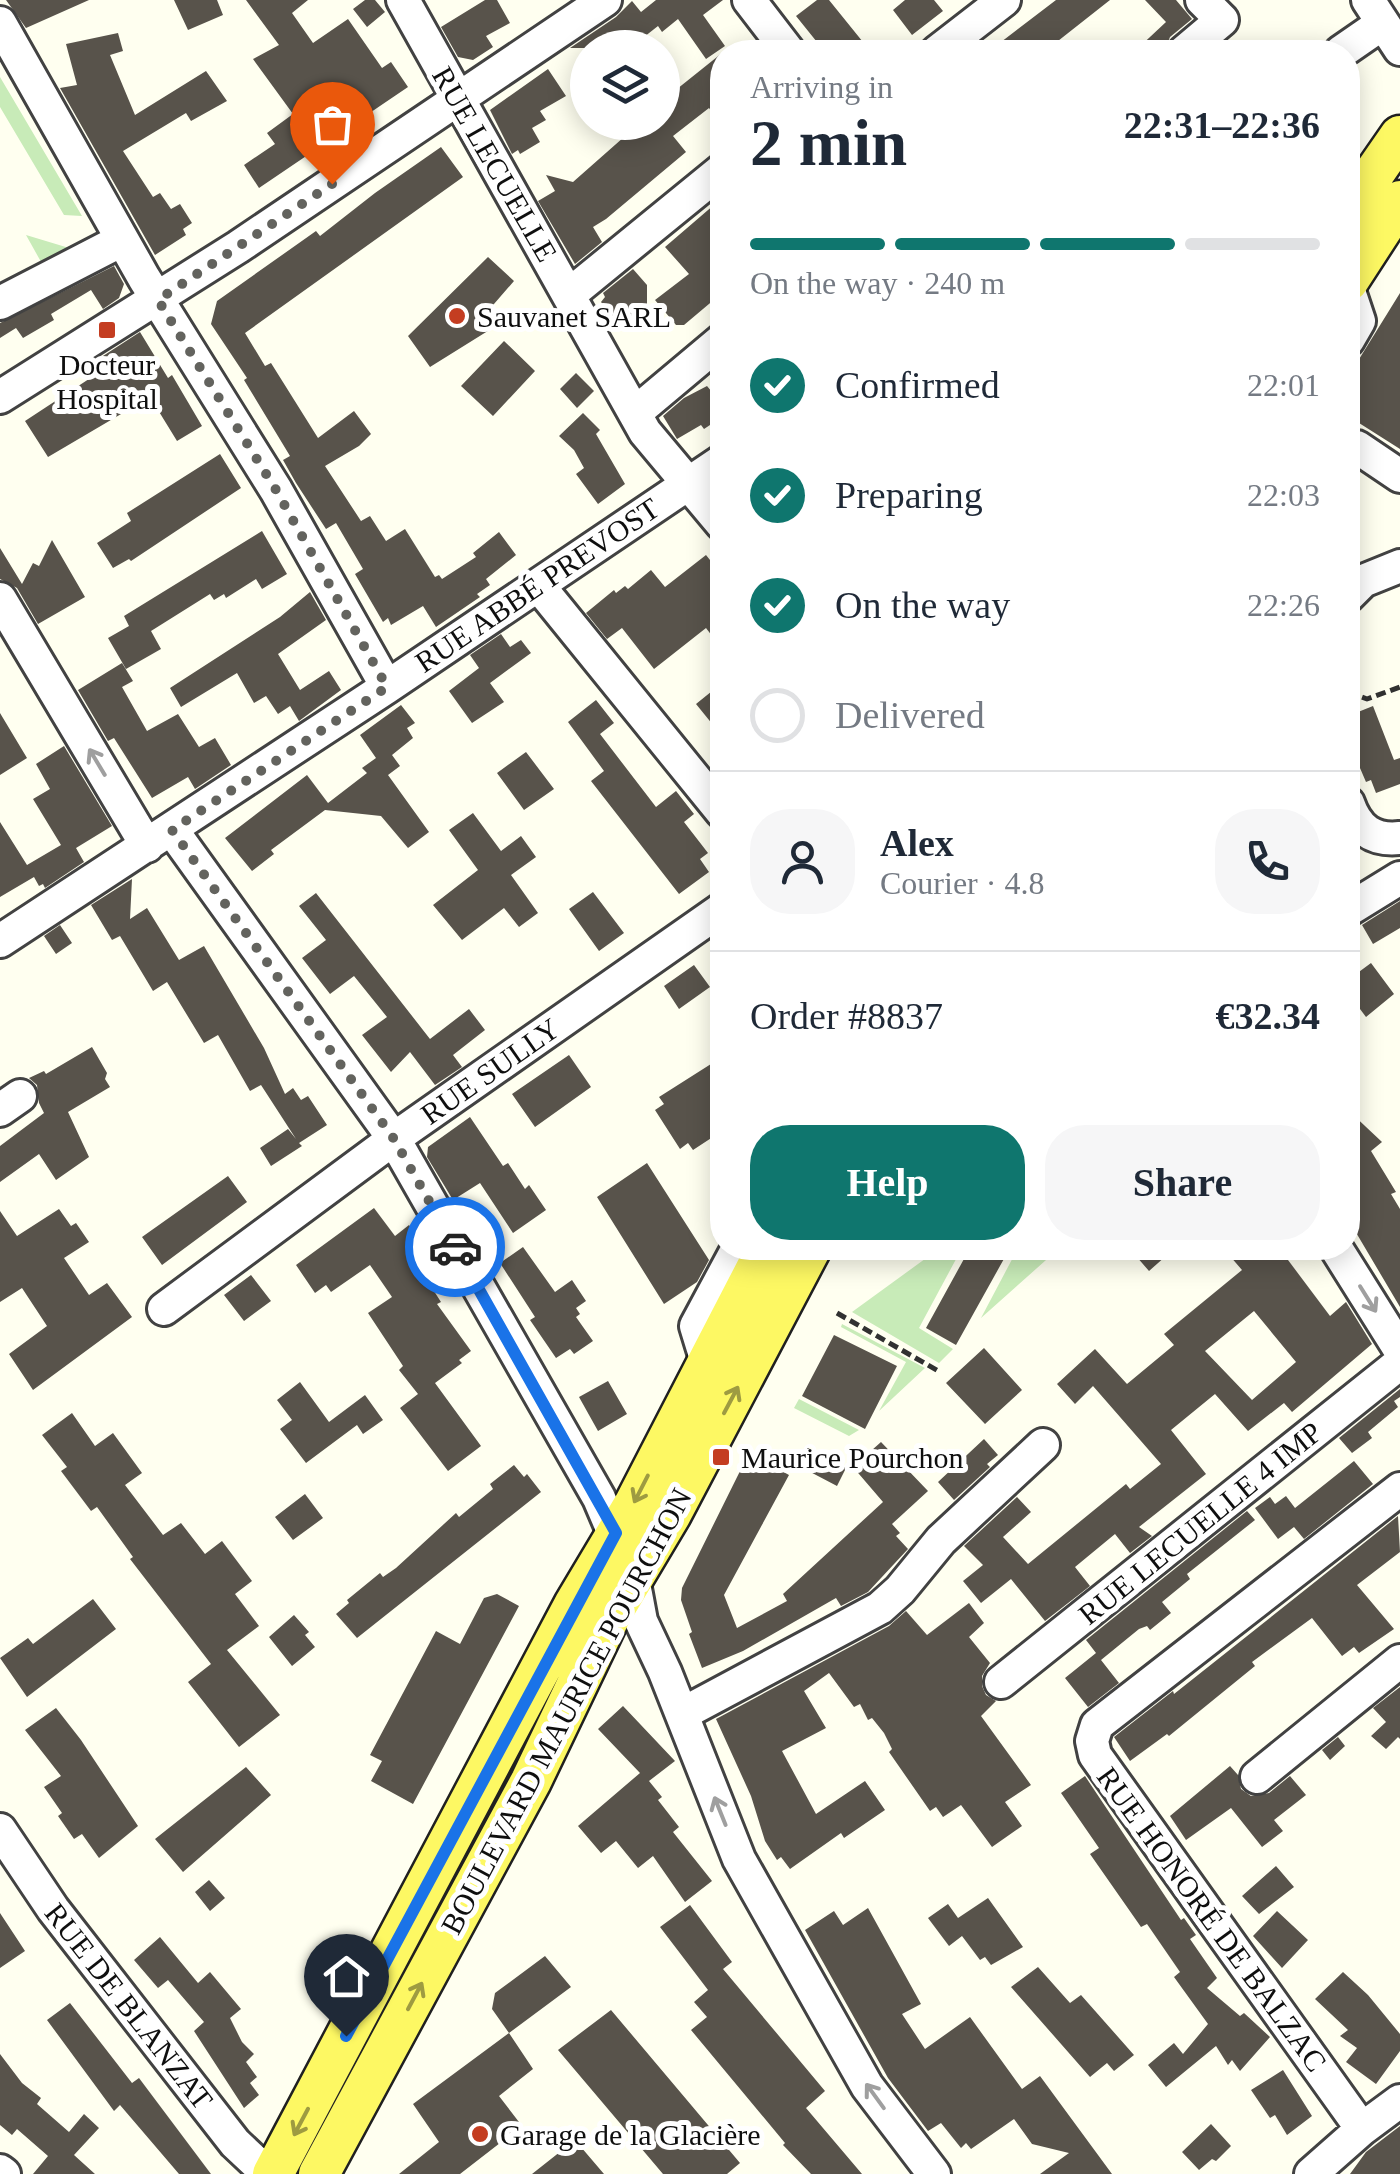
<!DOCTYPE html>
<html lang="en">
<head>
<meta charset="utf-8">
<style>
	body { margin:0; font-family:"Times New Roman",serif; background:#f6f6f7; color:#1f2937; height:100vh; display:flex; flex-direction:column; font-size:38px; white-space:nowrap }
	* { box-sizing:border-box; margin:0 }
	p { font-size:32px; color:#747a83 }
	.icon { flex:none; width:55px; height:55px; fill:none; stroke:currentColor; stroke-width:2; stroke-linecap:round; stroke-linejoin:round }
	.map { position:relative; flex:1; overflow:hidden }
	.drawer { position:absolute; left:710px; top:40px; width:650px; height:1220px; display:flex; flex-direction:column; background:#fff; border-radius:40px; box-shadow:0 5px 25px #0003 }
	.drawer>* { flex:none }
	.fabs { position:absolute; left:570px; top:30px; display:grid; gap:20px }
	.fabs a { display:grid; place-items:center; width:110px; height:110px; border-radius:50%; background:#fff; box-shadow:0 5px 25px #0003; font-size:50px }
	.pin { position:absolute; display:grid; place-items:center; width:85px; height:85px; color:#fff; margin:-102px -42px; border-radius:50% 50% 50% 0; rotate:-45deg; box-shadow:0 0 10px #0007 }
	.pin .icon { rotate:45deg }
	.courier { position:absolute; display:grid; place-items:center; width:100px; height:100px; margin:-50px; border:8px solid #1a73e8; border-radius:50%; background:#fff; color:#222; box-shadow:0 2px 12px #0007 }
	.overview em { font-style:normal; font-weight:800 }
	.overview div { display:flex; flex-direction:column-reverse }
	.overview { display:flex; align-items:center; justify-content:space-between; height:170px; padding:0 40px }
	h1 { font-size:65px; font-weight:800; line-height:75px }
	.bar { display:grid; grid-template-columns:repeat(4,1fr); gap:15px 10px; align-content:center; height:120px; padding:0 40px }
	.bar i { height:12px; border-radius:8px; background:#e0e1e3 }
	.bar .on { background:#0f766e }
	.bar p { grid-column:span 4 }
	.line { display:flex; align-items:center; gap:25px; padding:0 40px; border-top:2px solid #e0e1e3 }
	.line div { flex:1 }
	.round { display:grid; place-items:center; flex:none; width:105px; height:105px; border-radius:40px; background:#f6f6f7 }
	ol { padding:0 40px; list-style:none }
	li { display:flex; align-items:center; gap:30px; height:110px }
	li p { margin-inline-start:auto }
	li .icon { padding:10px; border-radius:50%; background:#0f766e; color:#fff; stroke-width:4 }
	li:last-child { color:#747a83 }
	li i { width:55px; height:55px; border:5px solid #e0e1e3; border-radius:50% }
	.action { display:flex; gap:20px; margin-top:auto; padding:20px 40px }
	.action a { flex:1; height:115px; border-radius:40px; background:#0f766e; color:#fff; font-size:40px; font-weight:800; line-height:115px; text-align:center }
	.action a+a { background:#f6f6f7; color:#1f2937 }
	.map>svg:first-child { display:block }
</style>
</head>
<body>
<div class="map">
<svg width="1400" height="2174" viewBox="0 0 1400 2174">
	<rect width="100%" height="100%" fill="#fffff0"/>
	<!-- green -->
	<path fill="#c8ebb8" d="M0 77 82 216 64 215 0 107Z
		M26 235 79 251 45 269Z
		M940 1248H962L919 1328 953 1349 939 1363 852 1312Z
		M1018 1248H1046L1055 1252 981 1318Z
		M842 1324 925 1368 879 1411 906 1362 841 1327Z
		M799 1399 859 1430 849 1436 794 1408Z"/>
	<!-- building -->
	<path fill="#58534b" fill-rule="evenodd" d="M6 0H89L26 28Z
		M174 0H217L223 15 188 30Z
		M246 0H308L292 13 313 43 348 19 382 68 391 62 408 87 259 188 244 165 275 144 267 133 293 114 253 59 279 45Z
		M365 0H375L385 12 367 27 353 9Z
		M485 0H497L510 23 486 36 493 47 473 60 458 57 441 27Z
		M656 0H723L703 15 725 46 706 59 678 19 662 32 658 26 630 48H570L616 17 632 1 641 12Z
		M817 0H829L871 52H825L796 16Z
		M905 0H934L943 11 912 35 893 10Z
		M1056 0H1110L1044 52H988Z
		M1145 0H1176L1192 19 1170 37 1164 52H1134L1166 22Z
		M118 33 123 51 110 55 135 115 206 71 227 101 191 121 186 113 123 151 153 197 160 193 171 209 180 204 192 223 183 229 186 235 155 255 60 88 77 85 66 44Z
		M722 53V124L709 108 673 136 686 152 606 219 593 227 602 242 575 264 538 201 555 191 546 175 573 182 641 122H662V101Z
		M548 69 566 96 540 111 546 120 532 128 540 142 520 154 518 150 512 154 490 110Z
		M441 147 463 177 245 333 265 366 271 363 318 438 354 411 371 434 359 446 325 466 361 521 370 516 386 541 405 529 435 577 439 575 442 579 476 557 473 553 499 532 516 555 486 579 490 585 477 594 480 597 436 627 423 606 391 625 388 618 383 622 355 574 363 569 336 523 326 529 296 483 283 460 290 456 244 380 247 378 211 324 217 301 316 231 320 236 375 193Z
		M722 198V293L684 325H676L655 300 689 274 665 247Z
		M488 257 514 281 481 319 491 329 430 367 408 336Z
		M114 266 124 284 119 298 103 309 91 290 51 314 54 320 23 338 16 328 0 338V323Z
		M633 269 647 285V306L622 327 601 302 605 297 603 293Z
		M1400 293V449L1348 416V377Z
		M140 332 168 378 172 375 202 426 177 441 150 397 48 457 25 421 95 375 89 365Z
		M504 341 535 371 493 416 461 386Z
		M576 373 594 391 577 408 560 389Z
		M707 386 722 404V417L704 429 701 425 677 439 663 416 684 398Z
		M583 413 600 430 596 434 625 484 598 504 576 474 584 468 574 450 559 436Z
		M220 454 241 488 131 561 129 559 113 568 97 543 131 521 127 513Z
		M262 531 287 574 262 589 256 579 226 598 224 594 214 600 210 594 151 631 161 649 126 669 108 638 129 626 124 616Z
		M52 540 85 597 38 624 17 588 0 579V548L22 584 33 563 39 566Z
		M706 555 722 575V649L706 628 654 669 622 628 607 639 586 613 614 590 616 593 625 586 628 589 651 570 665 587Z
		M310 592 326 620 278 654 300 690 329 671 341 690 299 721 290 706 278 714 266 696 254 703 237 673 181 707 170 688 280 617Z
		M501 634 510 647 521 640 531 653 490 683 504 702 472 723 449 691 479 668 470 655Z
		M122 663 133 681 122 687 147 731 178 714 199 747 215 738 231 765 195 789 188 777 152 798 114 738 108 741 78 690Z
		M722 683V736L696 704Z
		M596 700 614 723 600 734 656 807 676 791 694 814 684 822 708 853 700 859 709 872 679 894 591 781 604 771 568 722Z
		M401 705 415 723 407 728 413 738 392 755 400 766 388 775 429 832 408 848 381 816 325 810 271 850 274 854 252 871 225 838 307 775 328 803 367 773 362 768 376 758 360 735Z
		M1373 706 1394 760 1400 758V784L1376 793 1371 780 1366 782 1348 740V716Z
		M0 713 27 758 0 775Z
		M64 746 112 826 76 848 84 862 45 888 43 884 39 886 34 877 0 897V822L27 865 61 845 33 799 50 789 36 764Z
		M526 752 554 789 524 810 497 773Z
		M473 813 501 851 521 836 536 857 511 875 538 913 519 927 504 908 462 940 433 905 478 870 449 830Z
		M132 879 130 919 147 908 179 960 204 946 264 1048 285 1094 293 1088 301 1100 308 1096 327 1125 299 1143 302 1146 271 1166 260 1148 288 1129 296 1139 261 1085 250 1091 218 1035 204 1043 167 982 153 991 120 936 112 940 91 905Z
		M593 892 624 933 599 951 569 909Z
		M316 893 430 1039 469 1009 485 1030 453 1055 462 1067 435 1085 410 1052 391 1072 362 1035 387 1017 354 976 330 994 302 958 326 940 299 906Z
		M1400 901V928L1373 944 1362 925Z
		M60 925 72 943 56 954 44 936Z
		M1371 963 1394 994 1366 1017 1348 993V980Z
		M694 965 710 987 679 1009 664 986Z
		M92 1047 107 1073 105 1079 110 1087 68 1112 89 1157 56 1180 39 1154 0 1182V1146L44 1113 39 1103 37 1085 29 1078 44 1071 46 1074Z
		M569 1055 591 1087 535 1127 512 1094Z
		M722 1057V1131L693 1150 688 1143 680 1149 655 1110 664 1104 659 1097Z
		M1348 1110 1382 1142 1371 1151 1396 1192 1391 1194 1400 1209V1307L1348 1219 1360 1212 1348 1193Z
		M470 1117 503 1166 508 1163 525 1189 529 1185 546 1210 513 1233 480 1183 453 1200 427 1157 428 1147Z
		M647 1163 709 1260 697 1282 664 1304 597 1197Z
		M228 1176 247 1202 162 1265 142 1237Z
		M374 1208 395 1236 409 1225 427 1250 414 1260 441 1302 437 1304 471 1351 459 1360 462 1363 435 1383 481 1446 448 1471 400 1408 418 1394 399 1370 403 1366 368 1313 392 1297 370 1265 331 1292 326 1285 315 1293 296 1265Z
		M59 1209 71 1226 76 1223 89 1242 64 1258 89 1295 107 1283 132 1317 33 1390 9 1354 47 1326 22 1288 0 1302V1211L17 1236Z
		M523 1247 555 1292 572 1280 586 1301 576 1308 580 1314 576 1317 593 1341 574 1354 570 1349 556 1358 530 1320 535 1317 500 1263Z
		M970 1248H1010L956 1345 926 1328Z
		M1129 1248H1175L1149 1271Z
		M1223 1248H1279L1330 1316 1346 1302 1372 1344 1292 1412 1284 1403 1248 1431 1215 1394 1171 1430 1206 1474 1139 1527 1152 1536 1130 1553 1115 1534 1075 1567 1090 1586 1045 1621 1011 1579 981 1603 963 1581 983 1565 964 1546 1017 1497 1031 1512 1003 1537 1028 1564 1126 1484 1130 1489 1161 1464 1093 1386 1075 1404 1057 1384 1095 1349 1127 1384 1174 1345 1164 1334 1242 1270ZM1254 1311 1296 1362 1252 1400 1205 1351Z
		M251 1275 271 1301 244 1321 224 1295Z
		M834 1335 897 1366 865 1429 802 1396Z
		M984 1348 1022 1390 985 1424 946 1383Z
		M608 1381 627 1414 598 1431 579 1397Z
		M300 1382 329 1422 365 1395 383 1420 363 1434 357 1425 306 1463 280 1429 292 1420 277 1400Z
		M1400 1389V1397L1394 1401 1398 1407 1368 1432 1372 1438 1352 1453 1339 1438Z
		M72 1413 95 1446 113 1433 142 1473 125 1485 163 1535 181 1523 205 1554 222 1541 252 1581 235 1594 259 1626 227 1650 280 1715 239 1747 188 1682 211 1664 130 1559 133 1557 97 1507 91 1511 61 1471 67 1467 42 1435Z
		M984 1439 998 1455 987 1464 990 1467 954 1500 938 1482Z
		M881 1442 928 1491 892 1524 900 1533 896 1536 908 1549 868 1592 841 1606 836 1598 743 1651 702 1668 689 1634 692 1632 681 1600 682 1588 749 1453 789 1475 724 1595 737 1628 787 1601 783 1594 883 1502 853 1467Z
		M806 1447 846 1468 837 1486 797 1465Z
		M1354 1461 1373 1484 1304 1539 1294 1527 1278 1539 1255 1508 1270 1497 1275 1504 1286 1496 1295 1508Z
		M514 1465 524 1477 527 1474 541 1492 357 1638 336 1614 349 1603 347 1600 380 1573 383 1577 396 1568 456 1513 459 1517 493 1489 490 1484Z
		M305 1494 323 1518 293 1540 275 1517Z
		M1247 1511 1255 1520 1187 1574 1190 1579 1162 1602 1171 1613 1150 1630 1147 1626 1139 1629 1101 1660 1119 1683 1088 1707 1065 1678 1096 1653 1086 1640Z
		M1398 1516 1400 1552 1357 1585 1394 1629 1359 1653 1354 1647 1342 1656 1312 1618 1252 1662 1255 1666 1169 1736 1167 1734 1130 1761 1114 1737 1173 1691 1174 1694Z
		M497 1594 519 1606 413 1804 371 1781 382 1761 370 1755 436 1631 460 1644 484 1598Z
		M93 1599 116 1629 27 1697 0 1658 28 1638 33 1644Z
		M969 1603 984 1623 969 1637 990 1663 982 1676V1686L986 1695 996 1701 981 1716 1031 1785 1005 1802 1022 1826 992 1847 961 1805 943 1817 936 1807 930 1811 889 1752 892 1749 884 1733 872 1718 868 1720 860 1704 854 1707 829 1673 804 1691 826 1728 782 1751 816 1814 865 1781 885 1810 844 1838 841 1833 790 1869 781 1857 777 1860 765 1841 751 1796 716 1719 889 1626 906 1611 927 1635Z
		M294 1615 309 1632 305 1635 315 1647 292 1666 269 1637Z
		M1400 1687V1739L1398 1737 1386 1749 1371 1736 1386 1722 1373 1708Z
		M623 1706 675 1761 649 1781 662 1797 658 1800 679 1827 673 1832 712 1881 685 1902 653 1856 638 1868 616 1841 601 1853 578 1826 640 1773 598 1729Z
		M56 1708 81 1740 138 1826 99 1858 82 1834 74 1839 58 1816 62 1813 44 1787 61 1776 25 1730Z
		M1338 1737 1345 1746 1330 1760 1322 1750Z
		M1230 1766 1238 1775 1241 1789 1251 1796 1269 1793 1290 1776 1306 1795 1274 1820 1283 1831 1262 1847 1231 1808 1186 1840 1170 1816Z
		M246 1767 271 1795 183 1872 155 1839Z
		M1085 1776 1181 1920 1184 1918 1196 1935 1190 1939 1217 1978 1207 1988 1240 2016 1244 2013 1270 2037 1240 2071 1232 2060 1228 2065 1216 2046 1166 2087 1148 2065 1174 2043 1183 2054 1208 2024 1174 1977 1180 1972 1147 1924 1141 1927 1090 1854 1099 1848 1061 1793Z
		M1276 1866 1294 1887 1259 1914 1242 1896Z
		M209 1880 225 1898 210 1911 195 1892Z
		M988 1898 1023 1947 991 1965 985 1957 980 1960 962 1936 949 1946 928 1918 948 1904 958 1918Z
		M690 1905 732 1962 723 1969 825 2091 806 2108 862 2174H811L783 2145 785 2143 691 2030 707 2017 694 2002 708 1990 660 1927Z
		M868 1908 921 2004 902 2014 925 2049 970 2017 1022 2089 1040 2076 1112 2174H1040L1069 2153 1032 2144 1014 2119 971 2149 966 2143 961 2148 941 2123 928 2131 888 2078 805 1930 834 1911 843 1925Z
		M1277 1911 1308 1940 1282 1968 1253 1936Z
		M0 1913 25 1951 0 1968Z
		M160 1937 198 1983 210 1972 241 2009 230 2018 242 2042 254 2054 246 2062 257 2077 250 2083 259 2095 244 2108 194 2031 204 2022 168 1980 158 1988 134 1960Z
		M545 1956 571 1987 509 2033 492 2009 495 1993Z
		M1038 1967 1070 2003 1081 1995 1134 2055 1114 2071 1107 2063 1090 2077 1011 1987Z
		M1343 1972 1368 1995 1400 2034V2051L1376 2084 1346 2062 1357 2048 1340 2036 1348 2030 1315 1999Z
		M70 2003 132 2083 139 2078 211 2174H179L120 2105 114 2111 47 2020Z
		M611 2010 740 2163 727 2174H663L558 2050Z
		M509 2033 533 2069 499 2096 522 2126 460 2174H399L439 2142 413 2104Z
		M0 2054 22 2083 41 2098 37 2104 69 2132 84 2114 99 2128 74 2155 95 2174H33L48 2156 17 2129 12 2135 0 2125Z
		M1283 2070 1312 2116 1287 2135 1275 2115 1270 2118 1251 2090Z
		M1211 2124 1231 2146 1216 2161 1212 2159 1199 2170 1182 2152Z
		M1400 2126V2174H1350L1366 2152Z
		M575 2140 604 2174H532Z"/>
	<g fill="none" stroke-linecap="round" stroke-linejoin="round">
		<!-- minor casing -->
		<g stroke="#424242" stroke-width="38">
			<path id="minor" d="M403 0 645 432 722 524
				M749 0 789 52
				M1368 0 1400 49
				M0 23 144 278 276 490 387 687
				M937 52 1004 0
				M1184 52 1222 20 1202 0
				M1341 52 1383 23
				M1348 288 1359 321 1348 340
				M570 294 722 170
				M0 303 122 240
				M0 397 238 247 605 0
				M635 413 722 340
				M1348 453 1357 447 1400 476
				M538 585 722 812
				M1348 596 1363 581 1400 566
				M0 599 147 846
				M1348 803C1357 829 1373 841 1400 838
				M172 830 394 1139 599 1498 633 1578 641 1621 665 1672 739 1859 867 2086 934 2174
				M1348 910 1400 878
				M0 941 387 687 722 461
				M0 1110 20 1096
				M1336 1248 1400 1350
				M164 1309 399 1135 722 909
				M707 1362 696 1326 738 1248
				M1001 1682 1400 1363
				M682 1714 880 1608 900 1590 941 1540 1043 1445
				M1257 1777 1400 1661
				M0 1830 53 1909 235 2143 268 2174
				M1362 2129 1095 1755 1092 1741 1097 1725 1400 1489
				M0 2171 4 2174
				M1311 2174 1362 2129 1400 2101"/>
		</g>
		<!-- major casing -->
		<g stroke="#202020" stroke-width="45">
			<path id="major" d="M1348 211 1400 136
				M1348 281 1400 201
				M273 2174 574 1605 635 1503 767 1248
				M319 2174 531 1781 609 1618 671 1514 811 1248"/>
		</g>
		<!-- path -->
		<path stroke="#313131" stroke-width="5" stroke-dasharray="10 5" stroke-linecap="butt" d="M1348 692 1367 699 1400 687
			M837 1313 940 1372"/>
		<!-- minor -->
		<use href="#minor" stroke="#fff" stroke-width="32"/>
		<!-- major -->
		<use href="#major" stroke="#fdf863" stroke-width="40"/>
	</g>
	<!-- one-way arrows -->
	<defs><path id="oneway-shaft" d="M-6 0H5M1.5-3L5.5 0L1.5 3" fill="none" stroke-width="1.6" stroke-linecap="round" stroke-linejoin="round" transform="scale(2.5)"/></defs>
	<g stroke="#9f9f9f">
		<use href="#oneway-shaft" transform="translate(97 762) rotate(-121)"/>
		<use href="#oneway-shaft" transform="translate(1368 1299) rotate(58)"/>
		<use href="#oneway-shaft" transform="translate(720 1811) rotate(-112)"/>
		<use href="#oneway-shaft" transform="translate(875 2096) rotate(-126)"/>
	</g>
	<g stroke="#9e9b41">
		<use href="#oneway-shaft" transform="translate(731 1400) rotate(-62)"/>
		<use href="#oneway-shaft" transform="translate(641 1489) rotate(117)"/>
		<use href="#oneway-shaft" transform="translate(415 1996) rotate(-62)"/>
		<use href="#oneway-shaft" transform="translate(301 2122) rotate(118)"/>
	</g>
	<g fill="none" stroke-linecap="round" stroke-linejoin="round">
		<!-- done -->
		<path stroke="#63635e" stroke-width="10" stroke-dasharray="0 18" d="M332 184 158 300 276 490 387 687 172 830 394 1139 455 1247"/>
		<!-- route -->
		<path stroke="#1a73e8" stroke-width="12" d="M346 2036 616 1533 455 1247"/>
	</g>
	<!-- markers -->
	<g fill="#c43d21" stroke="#fff" stroke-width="4">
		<circle cx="457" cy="316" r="10"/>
		<rect x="97" y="320" width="20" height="20" rx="5"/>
		<rect x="711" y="1447" width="20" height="20" rx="5"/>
		<circle cx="480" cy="2134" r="10"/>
	</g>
	<g text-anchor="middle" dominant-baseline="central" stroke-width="10" stroke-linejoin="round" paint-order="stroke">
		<!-- street labels -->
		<g font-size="30" fill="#0f0f0f" stroke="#fff">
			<text transform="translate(495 164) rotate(60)">RUE LECUELLE</text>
			<text transform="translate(537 585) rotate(-34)">RUE ABBÉ PREVOST</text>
			<text transform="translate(490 1071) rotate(-35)">RUE SULLY</text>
			<text transform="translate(1200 1523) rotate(-39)">RUE LECUELLE 4 IMP</text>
			<text transform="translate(566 1711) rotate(-62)">BOULEVARD MAURICE POURCHON</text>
			<text transform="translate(1212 1919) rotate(54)">RUE HONORÉ DE BALZAC</text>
			<text transform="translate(129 2006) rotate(52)">RUE DE BLANZAT</text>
		</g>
		<!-- poi labels -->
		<g font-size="30" fill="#0f0f0f" stroke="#fff" text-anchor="start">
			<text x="477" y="316">Sauvanet SARL</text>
			<text x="107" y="364" text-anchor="middle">Docteur<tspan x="107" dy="34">Hospital</tspan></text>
			<text x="741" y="1457">Maurice Pourchon</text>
			<text x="500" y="2134">Garage de la Glacière</text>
		</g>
	</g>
</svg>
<div class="fabs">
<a><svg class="icon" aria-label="layers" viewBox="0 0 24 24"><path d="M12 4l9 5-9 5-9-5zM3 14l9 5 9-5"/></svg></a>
</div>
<div class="pin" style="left:332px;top:184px;background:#ea580c"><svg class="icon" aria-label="bag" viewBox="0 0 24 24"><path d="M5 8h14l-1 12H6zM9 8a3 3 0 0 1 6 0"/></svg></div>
<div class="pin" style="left:346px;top:2036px;background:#1f2937"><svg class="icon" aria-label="home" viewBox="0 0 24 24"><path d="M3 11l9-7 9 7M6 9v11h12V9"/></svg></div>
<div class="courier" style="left:455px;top:1247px"><svg class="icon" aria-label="car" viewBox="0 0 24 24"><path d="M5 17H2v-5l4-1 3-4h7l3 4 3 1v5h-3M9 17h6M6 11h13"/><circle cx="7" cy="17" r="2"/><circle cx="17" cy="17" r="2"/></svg></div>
<section class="drawer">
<div class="overview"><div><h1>2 min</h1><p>Arriving in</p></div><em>22:31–22:36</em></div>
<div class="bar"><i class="on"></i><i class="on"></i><i class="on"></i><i></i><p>On the way · 240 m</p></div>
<ol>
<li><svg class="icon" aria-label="check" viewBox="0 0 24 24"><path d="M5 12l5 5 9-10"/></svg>Confirmed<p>22:01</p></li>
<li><svg class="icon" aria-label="check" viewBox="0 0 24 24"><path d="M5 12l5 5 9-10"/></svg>Preparing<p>22:03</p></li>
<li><svg class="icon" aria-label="check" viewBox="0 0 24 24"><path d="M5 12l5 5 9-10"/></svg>On the way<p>22:26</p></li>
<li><i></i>Delivered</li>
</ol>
<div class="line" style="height:180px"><a class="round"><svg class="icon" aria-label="person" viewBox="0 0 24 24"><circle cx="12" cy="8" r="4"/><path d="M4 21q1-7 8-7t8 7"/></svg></a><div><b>Alex</b><p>Courier · 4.8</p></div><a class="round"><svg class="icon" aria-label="phone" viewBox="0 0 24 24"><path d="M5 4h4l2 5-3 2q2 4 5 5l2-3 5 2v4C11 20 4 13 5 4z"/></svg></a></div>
<div class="line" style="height:130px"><div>Order #8837</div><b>€32.34</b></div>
<div class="action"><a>Help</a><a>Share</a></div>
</section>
</div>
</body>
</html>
